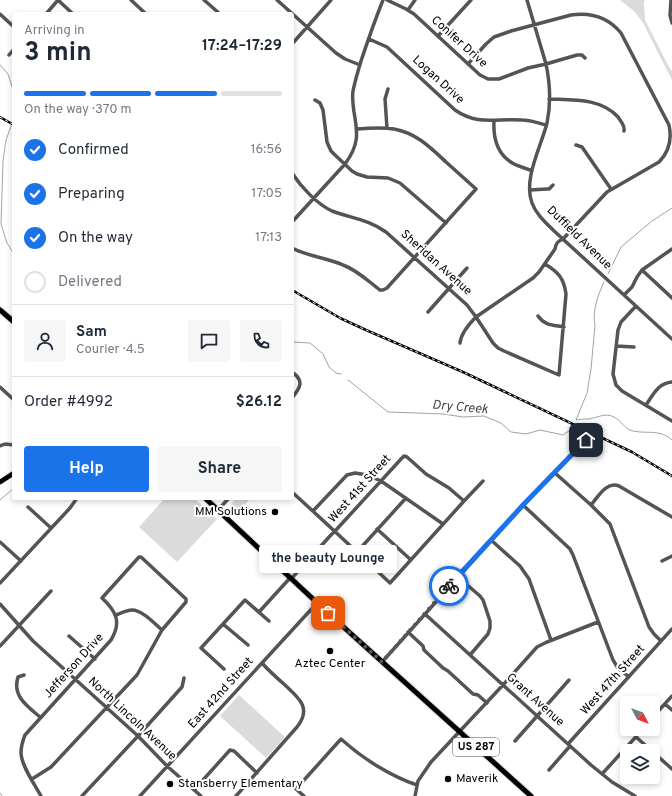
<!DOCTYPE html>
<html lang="en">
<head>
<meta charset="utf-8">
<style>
	body { margin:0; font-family:Overpass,sans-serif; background:#f6f6f7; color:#1f2937; height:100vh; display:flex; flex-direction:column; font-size:15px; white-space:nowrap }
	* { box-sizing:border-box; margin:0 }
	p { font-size:13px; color:#747a83 }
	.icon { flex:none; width:22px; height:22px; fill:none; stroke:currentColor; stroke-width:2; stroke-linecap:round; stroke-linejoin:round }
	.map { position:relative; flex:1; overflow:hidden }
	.side { position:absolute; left:12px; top:12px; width:282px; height:488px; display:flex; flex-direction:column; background:#fff; border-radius:4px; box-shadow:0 2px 6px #0003 }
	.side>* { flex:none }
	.needle { width:26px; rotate:132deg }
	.tools { position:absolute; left:620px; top:696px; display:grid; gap:8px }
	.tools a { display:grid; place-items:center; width:40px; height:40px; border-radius:4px; background:#fff; box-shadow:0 2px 6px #0003; font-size:20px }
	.pin { position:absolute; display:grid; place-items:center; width:34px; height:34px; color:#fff; margin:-17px; border-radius:8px; box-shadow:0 2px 6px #0006 }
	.courier { position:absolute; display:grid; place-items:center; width:40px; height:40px; margin:-20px; border:3px solid #1a73e8; border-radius:50%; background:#fff; color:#222; box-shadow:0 1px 5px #0007 }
	.bubble { position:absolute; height:28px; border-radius:4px; background:#fff; box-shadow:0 2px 6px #0003; font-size:13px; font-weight:700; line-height:28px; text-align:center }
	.overview em { font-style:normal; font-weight:700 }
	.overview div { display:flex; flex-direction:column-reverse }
	.overview { display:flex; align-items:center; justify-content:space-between; height:68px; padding:0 12px }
	h1 { font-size:26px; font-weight:700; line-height:30px }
	.bar { display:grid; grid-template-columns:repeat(4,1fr); gap:6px 4px; align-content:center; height:48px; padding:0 12px }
	.bar i { height:5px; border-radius:3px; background:#e0e1e3 }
	.bar .current { background:#1a73e8 }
	.bar p { grid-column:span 4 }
	.line { display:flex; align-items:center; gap:10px; padding:0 12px; border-top:1px solid #e0e1e3 }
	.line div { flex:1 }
	.round { display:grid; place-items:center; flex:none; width:42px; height:42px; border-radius:4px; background:#f6f6f7 }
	ol { padding:0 12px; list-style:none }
	li { display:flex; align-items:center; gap:12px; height:44px }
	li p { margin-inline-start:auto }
	li .icon { padding:4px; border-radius:50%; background:#1a73e8; color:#fff; stroke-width:4 }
	li:last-child { color:#747a83 }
	li i { width:22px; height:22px; border:2px solid #e0e1e3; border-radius:50% }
	.button { display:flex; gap:8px; margin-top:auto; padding:8px 12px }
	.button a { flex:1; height:46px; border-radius:4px; background:#1a73e8; color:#fff; font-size:16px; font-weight:700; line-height:46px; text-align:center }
	.button a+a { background:#f6f6f7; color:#1f2937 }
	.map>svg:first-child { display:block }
</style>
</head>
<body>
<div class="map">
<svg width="672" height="796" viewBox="0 0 672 796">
	<rect width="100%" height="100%" fill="#fff"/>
	<!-- green -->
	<path fill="#dbdbdb" d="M620 0H645L644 3 645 20 670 69 672 71V80L643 23 635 12Z
		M165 498H194L217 519 177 562 139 527Z
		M236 498H251L240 510 236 511 231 507 232 503Z
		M239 695 285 737 266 758 220 716Z"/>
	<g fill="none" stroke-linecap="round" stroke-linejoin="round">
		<!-- stream -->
		<path stroke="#a2a2a2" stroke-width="1" d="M0 65 8 74 14 93
			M14 118 6 140 3 161 1 224 7 243 14 254
			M608 274 621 247 652 221 672 208
			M604 282C598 295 592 311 595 325L591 369 587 393 576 420C580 419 585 419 589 419 595 418 601 415 607 415 620 416 624 430 633 431 647 434 661 429 672 440
			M292 342 310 343 323 354 329 367 336 373 341 374
			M348 380 388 412 443 414 463 417 484 416 501 423 511 432 526 434 540 430 563 435 573 428
			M0 500 14 488
			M0 793 2 796"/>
		<!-- major casing -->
		<g stroke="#dbdbdb" stroke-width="6">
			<path id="major" d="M0 482 14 473"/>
		</g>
		<!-- highway casing -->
		<g stroke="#dbdbdb" stroke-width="7">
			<path id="highway" d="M0 310 14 322
				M205 498 328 613 531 796"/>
		</g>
		<!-- minor -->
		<path stroke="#545454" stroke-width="3.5" d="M58 0 73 14
			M131 0 146 14
			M204 0 220 14
			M277 0 336 53 345 59 360 65
			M387 0 406 9 414 14 480 75 488 79H499L528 68 546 64 577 55H582L585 58
			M527 0 546 64C550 83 551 104 547 123 541 147 523 179 532 203 536 214 545 222 553 230L672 339
			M671 0 670 15 672 23
			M408 10 415 0
			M0 14 14 27
			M46 14 58 0
			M438 36 471 0
			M369 39 387 47 455 110C478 126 496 118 522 120 530 120 538 123 546 125
			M292 44 331 0
			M9 55 14 49
			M549 99C573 100 601 98 618 117 621 122 625 125 624 131
			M315 100 320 103 323 110 327 142 331 151 335 155 352 171 357 174 367 177 388 178 400 183 446 223
			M494 121C493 139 497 155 514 164 520 167 526 168 532 171
			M387 128 385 99 388 89
			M576 145 582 147 611 189
			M292 173C301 187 317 204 332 211 351 218 370 220 386 232L467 305 476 317 493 343 498 348 504 351 559 375 566 294C564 278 558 272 545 264
			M530 190 547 189H549L553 185
			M292 222 345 164C359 145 358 134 354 112 353 105 352 98 353 91 355 81 358 71 361 61 368 40 375 20 383 0
			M292 248C307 256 327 258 343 265 357 270 368 281 380 290H383L387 288 476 189C466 180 456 171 446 162 430 147 416 133 394 129 382 127 369 128 357 129
			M642 270 672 298
			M624 295 632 287 637 277 642 270 672 249
			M636 306 621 322 618 330 613 374 616 385 622 391 672 421
			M428 312 467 268
			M538 316C545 326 553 325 564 327
			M460 343C461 333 469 324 476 317L533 278 539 272 555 249C556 243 558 241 563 239L607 192 659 162C669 152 672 139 669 125L621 33C608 17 592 12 571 15L511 31 494 37 486 44 468 64
			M616 346 634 347
			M292 372C305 381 300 388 292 398
			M0 387 14 400
			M646 405C653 395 658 383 672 382
			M0 446 5 444 14 445
			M555 473 591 505 610 524 649 627 654 634 661 641
			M464 501 483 481
			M523 505 570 549 573 555 613 660 618 668 629 677
			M591 505C598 497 606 481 619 486L672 517
			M28 507 51 528
			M218 510 229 498
			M313 511 347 475 355 473 367 475 381 481 443 524
			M377 529 411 560
			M491 540 520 566 529 579 551 640
			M0 542 21 561
			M357 552 406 498
			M662 561 672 556
			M458 577 480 596 483 600 490 621V628L488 634 470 655
			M291 579 330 536 336 530 402 458 404 456 407 457 426 474 449 488 464 501 390 583C357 552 325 522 292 492
			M0 583 70 508 77 498
			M0 604 33 641 138 736 167 766 201 796
			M259 612 290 578
			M425 614 591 765 612 782 635 796
			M116 615C121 613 127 610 132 610 142 610 154 623 162 630
			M223 624 248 645
			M408 632 423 646 424 650 443 668 448 671 473 694 478 695 487 703
			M69 636 95 659
			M0 646 51 591
			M382 662 523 505 586 440
			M224 669 201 648 245 600 269 621
			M24 675 18 677C12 696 27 706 40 717
			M665 704 672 710
			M653 717 672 696
			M636 737 652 751
			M515 741 569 680
			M568 744 672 629
			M653 752 672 769
			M549 770 570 746
			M602 774 643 729
			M32 779 51 767 137 675 162 630 186 602V599L141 557H139L102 598C116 611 122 622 111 640L25 735C23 740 21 747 21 753 21 765 35 785 41 796
			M194 790 230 750 234 751 257 773
			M82 796 138 736 182 687 184 678
			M140 796 317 603
			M236 796 297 727C312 708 299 698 285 685 277 678 269 671 262 663
			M304 796 296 789 341 739C362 758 390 776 417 785
			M415 796 418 781 431 762 503 685 537 647 547 642 598 622"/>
		<!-- major -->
		<use href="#major" stroke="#000" stroke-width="4.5"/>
		<!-- highway -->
		<use href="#highway" stroke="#000" stroke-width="5"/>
		<!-- rail casing -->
		<g stroke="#000" stroke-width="2.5">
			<path id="rail" d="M0 117 14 125
				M292 290 340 318 366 330 463 372 632 452 672 476"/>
		</g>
		<!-- rail -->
		<use href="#rail" stroke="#fff" stroke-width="1" stroke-dasharray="3" stroke-linecap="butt"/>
	</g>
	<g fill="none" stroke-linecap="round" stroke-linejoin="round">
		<!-- done -->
		<path stroke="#595959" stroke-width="4" stroke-dasharray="0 7.2" d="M328 613 382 662 449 586"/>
		<!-- route -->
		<path stroke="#1a73e8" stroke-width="5" d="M449 586 523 505 586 440"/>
	</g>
	<!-- markers -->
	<g fill="#000" stroke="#fff" stroke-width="1.5">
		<circle cx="275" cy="512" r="4"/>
		<circle cx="330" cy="651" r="4"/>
		<circle cx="448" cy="779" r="4"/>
		<circle cx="170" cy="784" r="4"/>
	</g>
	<g text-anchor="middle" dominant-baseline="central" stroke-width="4" stroke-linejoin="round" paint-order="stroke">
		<!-- shield labels -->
		<rect fill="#fff" stroke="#4c4c4c" stroke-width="1" x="453" y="738" width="46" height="18" rx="3"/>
		<g font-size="11" font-weight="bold" fill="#000">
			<text x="476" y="747">US 287</text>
		</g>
		<!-- street labels -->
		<g font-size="12" fill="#000" stroke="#fff">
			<text transform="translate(459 42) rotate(42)">Conifer Drive</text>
			<text transform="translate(438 80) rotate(42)">Logan Drive</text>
			<text transform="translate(579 238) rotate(44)">Duffield Avenue</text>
			<text transform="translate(436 263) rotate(42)">Sheridan Avenue</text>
			<text transform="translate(360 489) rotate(-48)">West 41st Street</text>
			<text transform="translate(74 666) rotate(-48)">Jefferson Drive</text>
			<text transform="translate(613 680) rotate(-48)">West 47th Street</text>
			<text transform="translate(221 693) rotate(-48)">East 42nd Street</text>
			<text transform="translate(535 700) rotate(42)">Grant Avenue</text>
			<text transform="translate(132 719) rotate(43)">North Lincoln Avenue</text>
		</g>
		<!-- poi labels -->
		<g font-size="12" fill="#000" stroke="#fff" text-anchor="start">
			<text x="267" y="512" text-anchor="end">MM Solutions</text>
			<text x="330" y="664" text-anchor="middle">Aztec Center</text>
			<text x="456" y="779">Maverik</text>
			<text x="178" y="784">Stansberry Elementary</text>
		</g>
		<!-- water labels -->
		<g font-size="13" font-style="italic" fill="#434343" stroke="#fff">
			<text transform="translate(460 408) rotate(5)">Dry Creek</text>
		</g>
	</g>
</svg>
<div class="tools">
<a><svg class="needle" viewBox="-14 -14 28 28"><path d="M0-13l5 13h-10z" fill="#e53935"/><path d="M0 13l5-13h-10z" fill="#747a83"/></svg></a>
<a><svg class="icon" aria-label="layers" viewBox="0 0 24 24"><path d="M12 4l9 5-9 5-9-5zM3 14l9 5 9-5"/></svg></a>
</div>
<div class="pin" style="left:328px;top:613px;background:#ea580c"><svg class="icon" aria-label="bag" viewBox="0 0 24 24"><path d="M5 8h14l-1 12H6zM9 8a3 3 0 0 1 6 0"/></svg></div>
<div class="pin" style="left:586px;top:440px;background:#1f2937"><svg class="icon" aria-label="home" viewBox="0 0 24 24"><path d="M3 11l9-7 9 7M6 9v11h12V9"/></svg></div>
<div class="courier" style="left:449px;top:586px"><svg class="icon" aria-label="bike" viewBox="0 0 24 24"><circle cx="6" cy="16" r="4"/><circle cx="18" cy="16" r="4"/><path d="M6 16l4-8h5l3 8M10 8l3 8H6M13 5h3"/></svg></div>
<div class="bubble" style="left:259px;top:545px;width:138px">the beauty Lounge</div>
<section class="side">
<div class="overview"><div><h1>3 min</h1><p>Arriving in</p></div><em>17:24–17:29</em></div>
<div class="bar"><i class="current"></i><i class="current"></i><i class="current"></i><i></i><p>On the way · 370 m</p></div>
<ol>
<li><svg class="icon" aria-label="check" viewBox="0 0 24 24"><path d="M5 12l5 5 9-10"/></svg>Confirmed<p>16:56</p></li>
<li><svg class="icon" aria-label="check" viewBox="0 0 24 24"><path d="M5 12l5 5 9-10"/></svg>Preparing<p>17:05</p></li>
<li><svg class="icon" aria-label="check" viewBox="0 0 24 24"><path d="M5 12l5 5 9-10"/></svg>On the way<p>17:13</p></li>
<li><i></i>Delivered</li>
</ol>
<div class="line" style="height:72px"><a class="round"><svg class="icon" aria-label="person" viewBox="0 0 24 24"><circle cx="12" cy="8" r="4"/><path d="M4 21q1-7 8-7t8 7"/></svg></a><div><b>Sam</b><p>Courier · 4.5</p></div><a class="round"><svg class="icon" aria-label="chat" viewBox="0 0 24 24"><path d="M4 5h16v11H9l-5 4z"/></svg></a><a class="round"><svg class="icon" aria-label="phone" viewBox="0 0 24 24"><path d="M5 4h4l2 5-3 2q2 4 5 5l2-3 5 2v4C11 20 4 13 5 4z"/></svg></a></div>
<div class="line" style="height:52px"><div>Order #4992</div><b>$26.12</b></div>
<div class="button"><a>Help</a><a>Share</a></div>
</section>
</div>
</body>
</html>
